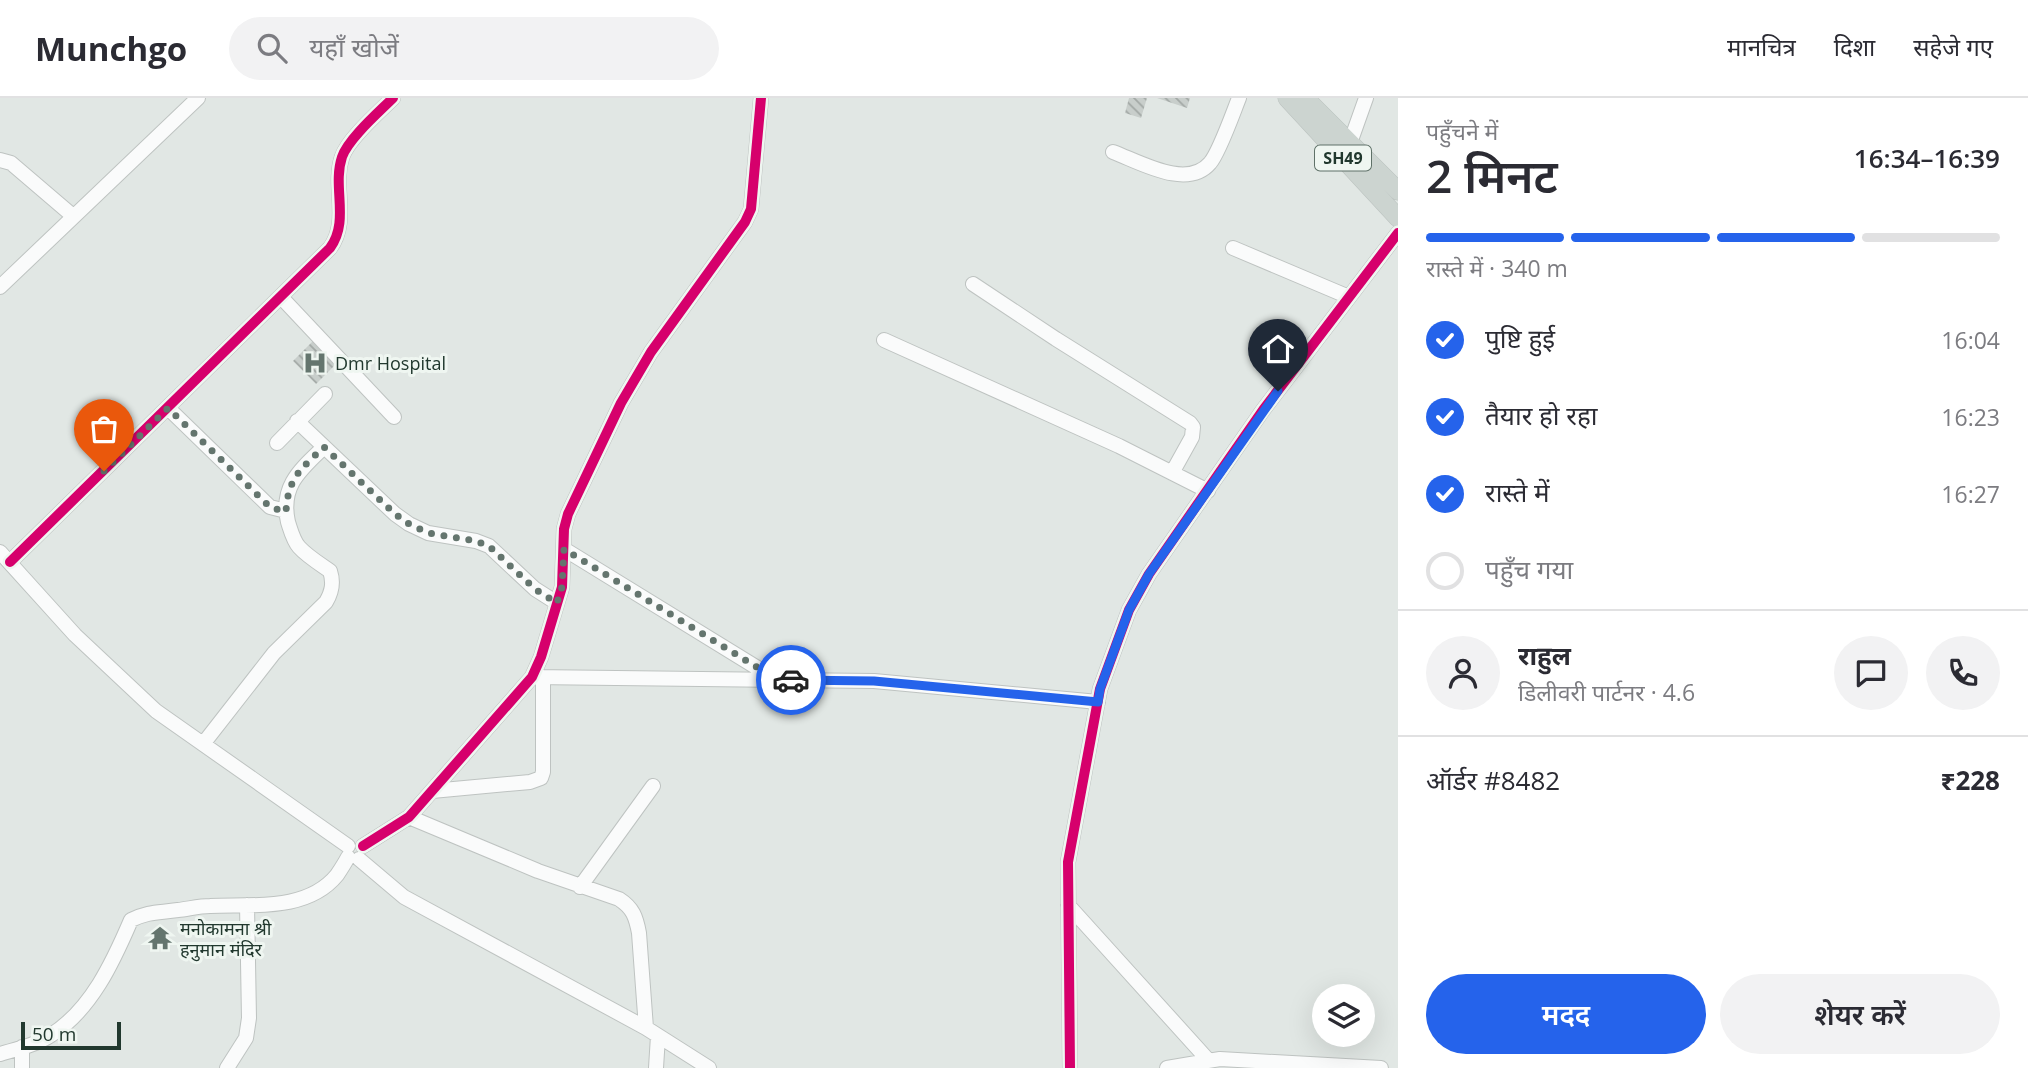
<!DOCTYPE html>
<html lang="hi">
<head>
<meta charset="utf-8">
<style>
	body { margin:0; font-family:"Open Sans","Noto Sans Devanagari",sans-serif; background:#f2f2f3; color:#2b2b33; height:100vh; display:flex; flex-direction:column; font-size:26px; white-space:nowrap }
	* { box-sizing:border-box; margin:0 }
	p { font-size:23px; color:#7c7c81 }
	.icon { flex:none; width:38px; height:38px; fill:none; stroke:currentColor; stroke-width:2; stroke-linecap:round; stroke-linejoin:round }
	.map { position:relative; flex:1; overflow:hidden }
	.details { display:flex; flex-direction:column; background:#fff; width:630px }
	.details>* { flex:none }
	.tools { position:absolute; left:1312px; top:886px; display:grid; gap:14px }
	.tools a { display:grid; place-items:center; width:63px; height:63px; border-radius:50%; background:#fff; box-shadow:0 7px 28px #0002; font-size:35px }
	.scale { position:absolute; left:21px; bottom:18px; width:100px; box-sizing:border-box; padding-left:7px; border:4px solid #21382e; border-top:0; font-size:19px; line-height:24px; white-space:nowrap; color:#21382e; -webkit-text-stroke:5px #eff6f1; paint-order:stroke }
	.pin { position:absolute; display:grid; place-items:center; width:60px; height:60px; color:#fff; margin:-72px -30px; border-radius:50% 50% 50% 0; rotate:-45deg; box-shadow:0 0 7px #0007 }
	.pin .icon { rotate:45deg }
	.courier { position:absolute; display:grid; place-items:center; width:70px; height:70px; margin:-35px; border:5px solid #2563eb; border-radius:50%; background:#fff; color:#222; box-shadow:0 2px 9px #0007 }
	.summary em { font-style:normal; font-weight:600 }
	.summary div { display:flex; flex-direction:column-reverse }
	.summary { display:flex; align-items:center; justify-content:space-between; height:119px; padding:0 28px }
	h1 { font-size:46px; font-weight:600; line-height:52px }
	.bar { display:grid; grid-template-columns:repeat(4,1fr); gap:10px 7px; align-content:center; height:84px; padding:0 28px }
	.bar i { height:9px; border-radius:5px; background:#e1e1e2 }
	.bar .active { background:#2563eb }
	.bar p { grid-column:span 4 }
	.line { display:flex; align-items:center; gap:18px; padding:0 28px; border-top:2px solid #e1e1e2 }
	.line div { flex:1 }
	.round { display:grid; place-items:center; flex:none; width:74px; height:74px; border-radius:37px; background:#f2f2f3 }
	ol { padding:0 28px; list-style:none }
	li { display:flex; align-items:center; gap:21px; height:77px }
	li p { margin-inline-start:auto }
	li .icon { padding:7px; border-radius:50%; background:#2563eb; color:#fff; stroke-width:4 }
	li:last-child { color:#7c7c81 }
	li i { width:38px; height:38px; border:4px solid #e1e1e2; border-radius:50% }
	.primary-button { display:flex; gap:14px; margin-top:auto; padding:14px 28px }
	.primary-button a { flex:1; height:80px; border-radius:42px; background:#2563eb; color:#fff; font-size:28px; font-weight:600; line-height:80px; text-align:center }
	.primary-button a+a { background:#f2f2f3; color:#2b2b33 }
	header { display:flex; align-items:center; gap:42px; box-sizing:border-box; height:98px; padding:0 35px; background:#fff; border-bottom:2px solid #e1e1e2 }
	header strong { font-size:33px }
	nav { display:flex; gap:38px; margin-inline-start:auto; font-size:24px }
	.search { width:490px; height:63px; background:#f2f2f3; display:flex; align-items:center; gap:18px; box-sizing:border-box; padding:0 24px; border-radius:38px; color:#7c7c81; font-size:26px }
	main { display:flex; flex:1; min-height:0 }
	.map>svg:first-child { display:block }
</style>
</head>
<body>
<header>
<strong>Munchgo</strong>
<div class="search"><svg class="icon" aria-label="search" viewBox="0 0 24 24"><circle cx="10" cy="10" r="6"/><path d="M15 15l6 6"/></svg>यहाँ खोजें</div>
<nav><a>मानचित्र</a><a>दिशा</a><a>सहेजे गए</a></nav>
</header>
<main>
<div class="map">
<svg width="1398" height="970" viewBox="0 0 1398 970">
	<defs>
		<pattern id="building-back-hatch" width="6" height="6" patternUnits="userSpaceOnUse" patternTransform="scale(1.75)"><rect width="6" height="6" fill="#c8cecb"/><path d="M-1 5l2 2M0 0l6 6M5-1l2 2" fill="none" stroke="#a2a8a5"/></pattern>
	</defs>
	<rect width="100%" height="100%" fill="#e1e7e4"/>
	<!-- building -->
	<path fill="url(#building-back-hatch)" d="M1129 0H1147L1141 20 1125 15Z
		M1157 0H1190L1187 10Z
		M313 243 336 266 316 286 293 263Z"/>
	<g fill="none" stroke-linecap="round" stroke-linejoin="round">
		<!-- minor casing -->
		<g stroke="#bec3c1" stroke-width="16">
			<path id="minor" d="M1350 45 1366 0
				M1113 54C1140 64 1187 92 1210 65 1219 55 1233 15 1239 0
				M0 62 11 65 73 118
				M1233 150 1349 199
				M973 186 1056 241 1190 325 1193 329 1192 339 1172 375
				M0 189 198 0
				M281 199 394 319
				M884 242 1119 348 1208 393
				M168 310 270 409 286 413
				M297 323 395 416 409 426 428 435 476 443 489 448 535 491 557 505
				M277 345 325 296
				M564 451 777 582
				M0 454 75 537 156 613 348 748
				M10 464 330 150C350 123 332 89 342 59 348 41 379 14 393 0
				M532 579 874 583 1098 604
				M203 646 274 555 326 504C332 494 334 485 330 473 320 466 307 458 299 449 293 442 291 433 288 424 280 388 300 372 324 349
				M432 693 530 684 541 680 543 674V579
				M409 719 538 773 619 801C633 810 636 819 639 835L646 930
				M363 748 409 719 532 579 541 559 562 489 564 431 568 416 621 305 651 254 745 124 751 111 761 0
				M359 761 404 799 646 930 709 970
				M580 789 653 688
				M1068 807 1209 963
				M0 956C17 951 36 947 51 937 91 912 113 864 131 822 150 813 158 815 178 812 188 811 199 808 210 808 251 806 307 814 337 777 341 771 345 765 348 759
				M22 970V949
				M227 970 246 940 249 920 247 807
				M656 970 658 938
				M1070 970 1068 764 1100 591 1129 512 1149 476 1263 312 1398 135
				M1167 970 1220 961 1381 970"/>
		</g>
		<!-- major casing -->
		<g stroke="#bcc3c0" stroke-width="19">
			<path id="major" d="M1287 0 1398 120
				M1305 0 1398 93"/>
		</g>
		<!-- minor -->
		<use href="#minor" stroke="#fafbfb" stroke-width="14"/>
		<!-- major -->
		<use href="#major" stroke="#ccd4d0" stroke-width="18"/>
		<!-- cycleway casing -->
		<g stroke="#eff6f1" stroke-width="15">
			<path id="cycleway" d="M10 464 330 150C350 123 332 89 342 59 348 41 379 14 393 0
				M363 748 409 719 532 579 541 559 562 489 564 431 568 416 621 305 651 254 745 124 751 111 761 0
				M1070 970 1068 764 1100 591 1129 512 1149 476 1263 312 1398 135"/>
		</g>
		<!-- cycleway -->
		<use href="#cycleway" stroke="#d6006c" stroke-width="10"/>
	</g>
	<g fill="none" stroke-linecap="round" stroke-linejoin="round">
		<!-- done -->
		<path stroke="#64756e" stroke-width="7" stroke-dasharray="0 12.6" d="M104 373 168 310 270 409 286 414C288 379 301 371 324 349L395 416 409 426 428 435 476 443 489 448 535 491 557 505 562 489 564 451 778 582H791"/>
		<!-- route -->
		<path stroke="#2563eb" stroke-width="9" d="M791 582 874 583 1098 604 1100 591 1129 512 1149 476 1278 293"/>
	</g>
	<!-- icons -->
	<defs>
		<g id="hospital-bare" transform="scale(1.89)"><path d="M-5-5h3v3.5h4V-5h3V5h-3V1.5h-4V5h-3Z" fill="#64756e" stroke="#eff6f1" stroke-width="2.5" paint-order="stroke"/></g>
		<g id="temple-bare" transform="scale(1.89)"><path d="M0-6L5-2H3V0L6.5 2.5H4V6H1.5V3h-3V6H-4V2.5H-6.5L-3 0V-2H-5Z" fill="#64756e" stroke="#eff6f1" stroke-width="2.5" paint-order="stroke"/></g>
	</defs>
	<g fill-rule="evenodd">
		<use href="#hospital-bare" x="315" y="265"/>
		<use href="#temple-bare" x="160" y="840"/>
	</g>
	<g text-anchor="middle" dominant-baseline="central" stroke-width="6" stroke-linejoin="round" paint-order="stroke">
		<!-- shield labels -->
		<rect fill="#eff6f1" stroke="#5f7168" stroke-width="2" x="1315" y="47.5" width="56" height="25" rx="5"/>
		<g font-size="16" font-weight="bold" fill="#21382e">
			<text x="1343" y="60">SH49</text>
		</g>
		<!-- poi labels -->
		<g font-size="18" fill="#21382e" stroke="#eff6f1" text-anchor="start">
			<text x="335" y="265">Dmr Hospital</text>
			<text x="180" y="830">मनोकामना श्री<tspan x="180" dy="21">हनुमान मंदिर</tspan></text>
		</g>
	</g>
</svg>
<div class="tools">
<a><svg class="icon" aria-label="layers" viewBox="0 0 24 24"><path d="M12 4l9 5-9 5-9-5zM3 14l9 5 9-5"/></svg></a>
</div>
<div class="scale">50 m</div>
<div class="pin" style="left:104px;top:373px;background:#ea580c"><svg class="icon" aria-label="bag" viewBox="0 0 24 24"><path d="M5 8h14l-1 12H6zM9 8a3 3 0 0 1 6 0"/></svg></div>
<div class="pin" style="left:1278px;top:293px;background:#1f2937"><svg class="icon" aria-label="home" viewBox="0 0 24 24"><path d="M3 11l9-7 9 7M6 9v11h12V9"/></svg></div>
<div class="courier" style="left:791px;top:582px"><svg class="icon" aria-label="car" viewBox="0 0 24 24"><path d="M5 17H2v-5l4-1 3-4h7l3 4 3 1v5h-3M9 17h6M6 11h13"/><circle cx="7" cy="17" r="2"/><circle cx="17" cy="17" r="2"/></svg></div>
</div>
<section class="details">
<div class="summary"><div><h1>2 मिनट</h1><p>पहुँचने में</p></div><em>16:34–16:39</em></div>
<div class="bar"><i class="active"></i><i class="active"></i><i class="active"></i><i></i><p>रास्ते में · 340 m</p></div>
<ol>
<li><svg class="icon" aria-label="check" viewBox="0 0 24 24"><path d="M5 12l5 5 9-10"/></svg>पुष्टि हुई<p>16:04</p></li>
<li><svg class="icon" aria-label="check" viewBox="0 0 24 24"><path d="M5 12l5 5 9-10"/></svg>तैयार हो रहा<p>16:23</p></li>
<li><svg class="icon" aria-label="check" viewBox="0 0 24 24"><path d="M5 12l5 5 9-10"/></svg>रास्ते में<p>16:27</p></li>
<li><i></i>पहुँच गया</li>
</ol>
<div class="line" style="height:126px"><a class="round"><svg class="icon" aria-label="person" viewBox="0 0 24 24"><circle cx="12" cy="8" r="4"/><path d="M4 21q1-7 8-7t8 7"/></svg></a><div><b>राहुल</b><p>डिलीवरी पार्टनर · 4.6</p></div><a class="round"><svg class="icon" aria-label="chat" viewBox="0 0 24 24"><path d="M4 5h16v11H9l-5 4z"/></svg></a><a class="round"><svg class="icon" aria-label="phone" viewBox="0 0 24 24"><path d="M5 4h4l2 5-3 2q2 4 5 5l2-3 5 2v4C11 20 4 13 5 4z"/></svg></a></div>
<div class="line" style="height:91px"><div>ऑर्डर #8482</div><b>₹228</b></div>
<div class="primary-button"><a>मदद</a><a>शेयर करें</a></div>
</section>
</main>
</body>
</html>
